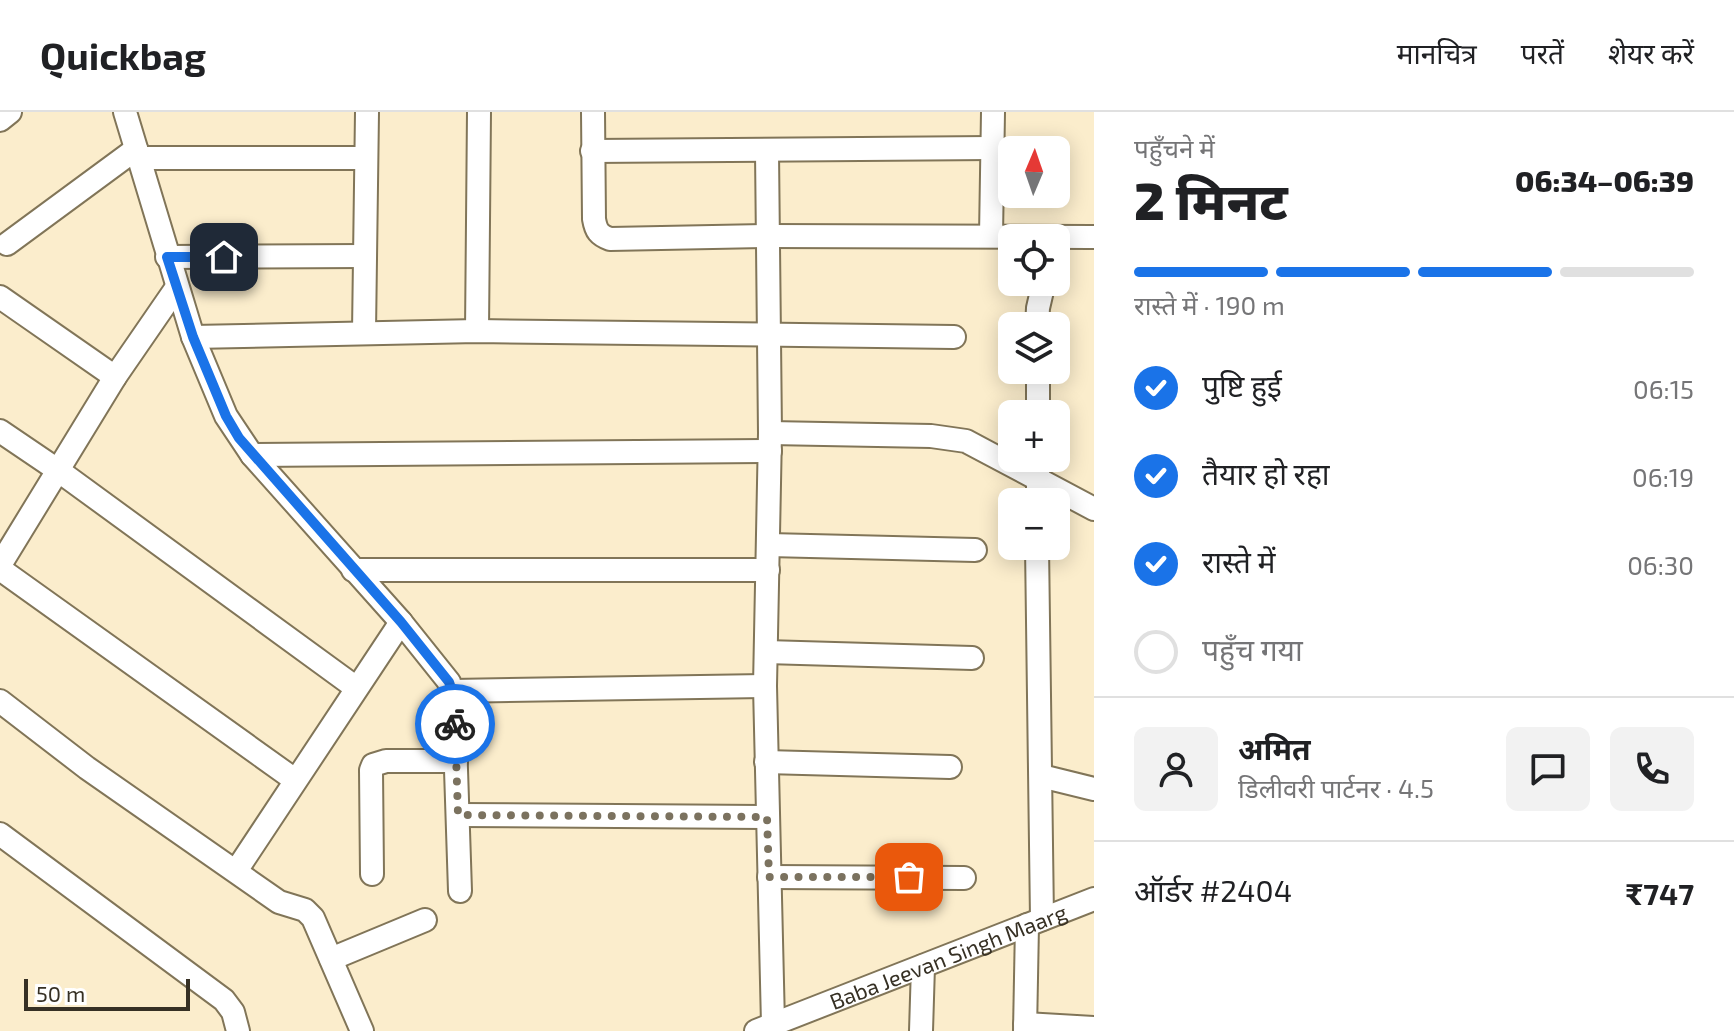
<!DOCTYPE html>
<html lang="hi">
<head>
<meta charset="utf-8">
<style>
	body { margin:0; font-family:"Exo 2","Noto Sans Devanagari",sans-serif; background:#f2f2f2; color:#202124; height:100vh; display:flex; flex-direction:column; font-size:30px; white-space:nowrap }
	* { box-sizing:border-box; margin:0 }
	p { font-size:26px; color:#757577 }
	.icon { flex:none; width:44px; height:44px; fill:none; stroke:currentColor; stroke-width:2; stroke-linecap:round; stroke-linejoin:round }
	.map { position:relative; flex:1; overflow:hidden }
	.details { display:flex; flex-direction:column; background:#fff; width:640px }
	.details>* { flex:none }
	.needle { width:52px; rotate:2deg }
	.tools { position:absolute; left:998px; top:24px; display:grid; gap:16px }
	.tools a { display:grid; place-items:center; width:72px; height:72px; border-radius:12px; background:#fff; box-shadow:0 4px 20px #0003; font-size:40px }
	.scale { position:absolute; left:24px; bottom:20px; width:166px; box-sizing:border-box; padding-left:8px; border:4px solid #363024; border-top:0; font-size:22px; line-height:28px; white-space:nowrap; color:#363024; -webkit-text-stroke:6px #fff; paint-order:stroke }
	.pin { position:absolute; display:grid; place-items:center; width:68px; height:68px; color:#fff; margin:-34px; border-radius:16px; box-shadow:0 4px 12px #0006 }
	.courier { position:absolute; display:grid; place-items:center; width:80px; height:80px; margin:-40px; border:6px solid #1a73e8; border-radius:50%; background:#fff; color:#222; box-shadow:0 2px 10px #0007 }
	.overview em { font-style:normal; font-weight:800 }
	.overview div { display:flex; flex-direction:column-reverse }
	.overview { display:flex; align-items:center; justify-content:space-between; height:136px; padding:0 40px }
	h1 { font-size:52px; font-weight:800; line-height:60px }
	.bar { display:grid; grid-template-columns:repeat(4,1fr); gap:12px 8px; align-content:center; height:96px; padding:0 40px }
	.bar i { height:10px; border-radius:6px; background:#e0e0e0 }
	.bar .selected { background:#1a73e8 }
	.bar p { grid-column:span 4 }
	.line { display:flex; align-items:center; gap:20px; padding:0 40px; border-top:2px solid #e0e0e0 }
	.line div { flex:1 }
	.round { display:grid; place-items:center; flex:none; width:84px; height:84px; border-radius:12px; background:#f2f2f2 }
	ol { padding:0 40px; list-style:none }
	li { display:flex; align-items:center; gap:24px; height:88px }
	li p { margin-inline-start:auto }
	li .icon { padding:8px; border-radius:50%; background:#1a73e8; color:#fff; stroke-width:4 }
	li:last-child { color:#757577 }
	li i { width:44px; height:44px; border:4px solid #e0e0e0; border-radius:50% }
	header { display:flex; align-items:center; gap:48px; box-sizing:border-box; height:112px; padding:0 40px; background:#fff; border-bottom:2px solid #e0e0e0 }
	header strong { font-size:38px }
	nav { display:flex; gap:44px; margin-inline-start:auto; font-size:28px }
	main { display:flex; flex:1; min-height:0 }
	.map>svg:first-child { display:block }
</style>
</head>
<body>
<header>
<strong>Quickbag</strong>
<nav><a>मानचित्र</a><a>परतें</a><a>शेयर करें</a></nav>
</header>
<main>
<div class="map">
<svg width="1094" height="919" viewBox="0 0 1094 919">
	<rect width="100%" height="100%" fill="#fbedcc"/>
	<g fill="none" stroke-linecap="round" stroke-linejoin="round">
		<!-- minor casing -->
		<g stroke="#817558" stroke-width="26">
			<g id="minor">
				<path d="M125 0 193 225 226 304 252 343 401 510 449 570 454 597 460 779"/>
				<path d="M593 0 594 107C596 119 599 123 610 127L768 124 1094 125"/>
				<path d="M0 8 10 0"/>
				<path d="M592 39 992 36"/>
				<path d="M767 40 770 321 765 574 773 912"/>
				<path d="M138 46H366"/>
				<path d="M991 124 993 0"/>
				<path d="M7 132 136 37"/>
				<path d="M167 145 365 144"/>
				<path d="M0 185 115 265"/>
				<path d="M1037 214 1038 196 1044 170"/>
				<path d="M477 219 479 0"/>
				<path d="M364 220 367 0"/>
				<path d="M193 225 477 219 954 225"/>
				<path d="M1038 258V302"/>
				<path d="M0 319 59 359 355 575"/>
				<path d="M770 321 931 324 966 329 1094 397"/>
				<path d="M252 343 770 339"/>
				<path d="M1038 390V346"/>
				<path d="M769 433 975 438"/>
				<path d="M1037 434 1042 807"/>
				<path d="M0 453 115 265 177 175"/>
				<path d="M0 457 295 668"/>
				<path d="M353 458H768"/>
				<path d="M766 540 972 546"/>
				<path d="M452 579 765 574"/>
				<path d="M0 589 87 656 279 790 305 798 313 806 362 919"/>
				<path d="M766 650 950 655"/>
				<path d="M1041 664 1094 677"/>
				<path d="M458 703 767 705"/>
				<path d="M0 722 224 888 233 900 238 919"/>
				<path d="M236 759 401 510"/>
				<path d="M372 762 371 658 373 653 386 649H456"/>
				<path d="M769 765 964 766"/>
				<path d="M331 847 425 808"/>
				<path d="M1025 912 1094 916"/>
				<path id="s1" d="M756 919 1094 787"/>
				<path d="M921 919 923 854"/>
				<path d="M1025 919 1027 813"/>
			</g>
		</g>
		<!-- minor -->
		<use href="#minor" stroke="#fff" stroke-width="22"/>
	</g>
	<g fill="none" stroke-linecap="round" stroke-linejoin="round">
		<!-- done -->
		<path stroke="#7b725f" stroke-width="8" stroke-dasharray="0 14.4" d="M455 612 458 703 767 705 769 765H909"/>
		<!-- route -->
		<path stroke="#1a73e8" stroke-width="10" d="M224 145H167L193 225 226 304 239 326 401 510 449 570 452 579 455 612"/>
	</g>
	<g text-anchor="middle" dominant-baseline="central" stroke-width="8" stroke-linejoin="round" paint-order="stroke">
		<!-- street labels -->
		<g font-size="22" fill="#363024" stroke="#fff">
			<text stroke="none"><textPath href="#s1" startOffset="206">Baba Jeevan Singh Maarg</textPath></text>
		</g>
	</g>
</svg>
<div class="tools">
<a><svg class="needle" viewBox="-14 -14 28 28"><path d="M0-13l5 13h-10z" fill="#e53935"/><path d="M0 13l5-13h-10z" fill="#757577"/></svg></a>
<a><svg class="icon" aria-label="locate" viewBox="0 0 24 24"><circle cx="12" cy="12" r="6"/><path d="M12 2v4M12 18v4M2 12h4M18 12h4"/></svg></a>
<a><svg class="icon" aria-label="layers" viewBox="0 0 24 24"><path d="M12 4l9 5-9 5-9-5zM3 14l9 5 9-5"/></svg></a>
<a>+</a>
<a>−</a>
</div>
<div class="scale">50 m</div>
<div class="pin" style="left:909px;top:765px;background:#ea580c"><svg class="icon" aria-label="bag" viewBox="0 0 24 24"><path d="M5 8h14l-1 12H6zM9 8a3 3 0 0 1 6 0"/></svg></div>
<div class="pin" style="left:224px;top:145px;background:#1f2937"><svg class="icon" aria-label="home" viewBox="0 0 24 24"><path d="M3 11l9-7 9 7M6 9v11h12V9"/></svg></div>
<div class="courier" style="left:455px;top:612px"><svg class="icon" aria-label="bike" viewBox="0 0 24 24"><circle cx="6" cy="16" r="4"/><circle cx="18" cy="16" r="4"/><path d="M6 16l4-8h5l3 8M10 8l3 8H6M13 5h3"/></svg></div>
</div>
<section class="details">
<div class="overview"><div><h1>2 मिनट</h1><p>पहुँचने में</p></div><em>06:34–06:39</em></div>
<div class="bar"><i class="selected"></i><i class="selected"></i><i class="selected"></i><i></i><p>रास्ते में · 190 m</p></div>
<ol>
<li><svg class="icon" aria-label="check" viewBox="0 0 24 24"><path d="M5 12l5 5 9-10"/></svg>पुष्टि हुई<p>06:15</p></li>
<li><svg class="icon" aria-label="check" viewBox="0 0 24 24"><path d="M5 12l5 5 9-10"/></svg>तैयार हो रहा<p>06:19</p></li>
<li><svg class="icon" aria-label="check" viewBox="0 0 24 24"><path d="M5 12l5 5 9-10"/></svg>रास्ते में<p>06:30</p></li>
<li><i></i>पहुँच गया</li>
</ol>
<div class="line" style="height:144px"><a class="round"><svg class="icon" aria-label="person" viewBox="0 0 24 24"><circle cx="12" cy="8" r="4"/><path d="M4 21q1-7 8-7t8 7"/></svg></a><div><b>अमित</b><p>डिलीवरी पार्टनर · 4.5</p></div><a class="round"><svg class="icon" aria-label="chat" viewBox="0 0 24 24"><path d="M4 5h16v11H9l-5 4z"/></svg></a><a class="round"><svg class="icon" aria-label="phone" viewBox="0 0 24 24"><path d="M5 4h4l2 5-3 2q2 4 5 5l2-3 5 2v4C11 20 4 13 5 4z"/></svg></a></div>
<div class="line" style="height:104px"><div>ऑर्डर #2404</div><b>₹747</b></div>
</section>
</main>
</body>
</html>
